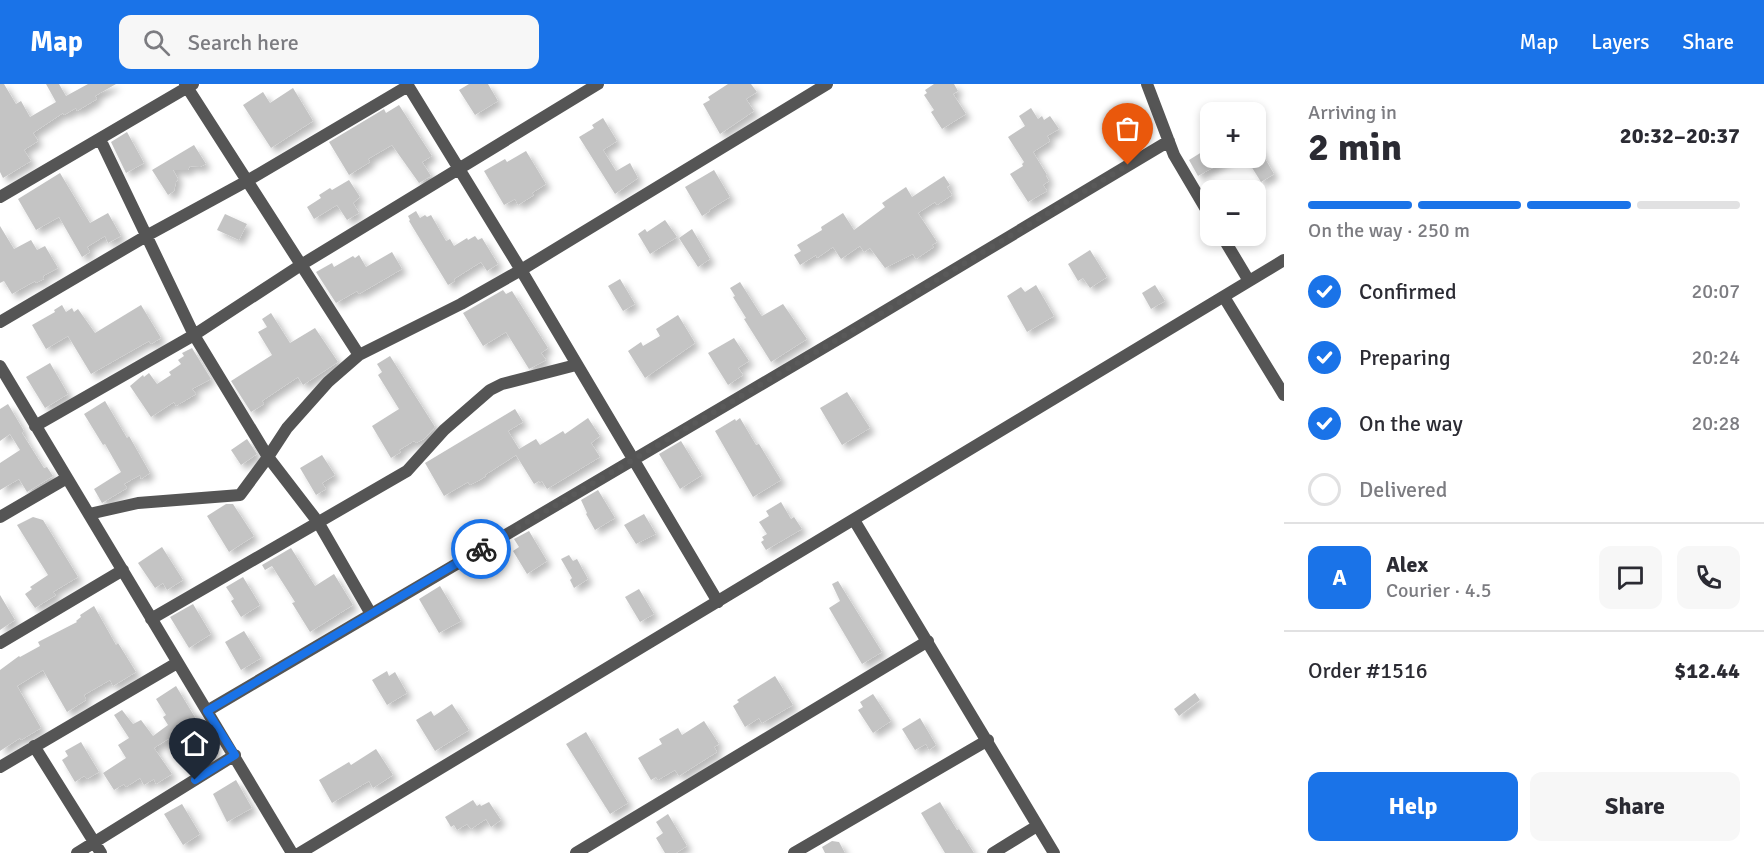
<!DOCTYPE html>
<html lang="en">
<head>
<meta charset="utf-8">
<style>
	body { margin:0; font-family:Signika,sans-serif; background:#f7f7f7; color:#2b2b33; height:100vh; display:flex; flex-direction:column; font-size:22px; white-space:nowrap }
	* { box-sizing:border-box; margin:0 }
	p { font-size:20px; color:#7c7c81 }
	.icon { flex:none; width:33px; height:33px; fill:none; stroke:currentColor; stroke-width:2; stroke-linecap:round; stroke-linejoin:round }
	.map { position:relative; flex:1; overflow:hidden }
	.sheet { display:flex; flex-direction:column; background:#fff; width:480px }
	.sheet>* { flex:none }
	.fabs { position:absolute; left:1200px; top:18px; display:grid; gap:12px }
	.fabs a { display:grid; place-items:center; width:66px; height:66px; border-radius:12px; background:#fff; box-shadow:0 3px 9px #0003; font-size:30px }
	.pin { position:absolute; display:grid; place-items:center; width:51px; height:51px; color:#fff; margin:-62px -26px; border-radius:50% 50% 50% 0; rotate:-45deg; box-shadow:0 0 6px #0007 }
	.pin .icon { rotate:45deg }
	.courier { position:absolute; display:grid; place-items:center; width:60px; height:60px; margin:-30px; border:4px solid #1a73e8; border-radius:50%; background:#fff; color:#222; box-shadow:0 2px 8px #0007 }
	.overview em { font-style:normal; font-weight:700 }
	.overview div { display:flex; flex-direction:column-reverse }
	.overview { display:flex; align-items:center; justify-content:space-between; height:102px; padding:0 24px }
	h1 { font-size:39px; font-weight:700; line-height:45px }
	.bar { display:grid; grid-template-columns:repeat(4,1fr); gap:9px 6px; align-content:center; height:72px; padding:0 24px }
	.bar i { height:8px; border-radius:4px; background:#e1e1e2 }
	.bar .on { background:#1a73e8 }
	.bar p { grid-column:span 4 }
	.line { display:flex; align-items:center; gap:15px; padding:0 24px; border-top:2px solid #e1e1e2 }
	.line div { flex:1 }
	.round { display:grid; place-items:center; flex:none; width:63px; height:63px; border-radius:12px; background:#f7f7f7 }
	ol { padding:0 24px; list-style:none }
	li { display:flex; align-items:center; gap:18px; height:66px }
	li p { margin-inline-start:auto }
	li .icon { padding:6px; border-radius:50%; background:#1a73e8; color:#fff; stroke-width:4 }
	li:last-child { color:#7c7c81 }
	li i { width:33px; height:33px; border:3px solid #e1e1e2; border-radius:50% }
	.cta { display:flex; gap:12px; margin-top:auto; padding:12px 24px }
	.cta a { flex:1; height:69px; border-radius:12px; background:#1a73e8; color:#fff; font-size:24px; font-weight:700; line-height:69px; text-align:center }
	.cta a+a { background:#f7f7f7; color:#2b2b33 }
	header { display:flex; align-items:center; gap:36px; box-sizing:border-box; height:84px; padding:0 30px; background:#1a73e8; color:#fff }
	header strong { font-size:28px }
	nav { display:flex; gap:33px; margin-inline-start:auto; font-size:21px }
	.search { width:420px; height:54px; background:#f7f7f7; display:flex; align-items:center; gap:15px; box-sizing:border-box; padding:0 21px; border-radius:12px; color:#7c7c81; font-size:22px }
	main { display:flex; flex:1; min-height:0 }
	.map>svg:first-child { display:block }
</style>
</head>
<body>
<header>
<strong>Map</strong>
<div class="search"><svg class="icon" aria-label="search" viewBox="0 0 24 24"><circle cx="10" cy="10" r="6"/><path d="M15 15l6 6"/></svg>Search here</div>
<nav><a>Map</a><a>Layers</a><a>Share</a></nav>
</header>
<main>
<div class="map">
<svg width="1284" height="769" viewBox="0 0 1284 769">
	<defs>
		<filter id="shadow"><feDropShadow dx="5" dy="5" stdDeviation="3" flood-color="#0004"/></filter>
	</defs>
	<rect width="100%" height="100%" fill="#fff"/>
	<!-- building -->
	<path fill="#c4c4c4" filter="url(#shadow)" d="M0 0H4L16 20 21 17 30 33 56 18 46 0H59L66 12 88 0H116L95 12 97 15 77 27 76 24 64 31 63 29 33 49 38 57 24 66 31 77 3 94 0 88Z
		M469 0H488L498 17 475 31 459 6Z
		M728 0H751L757 8 746 15 754 27 720 50 703 20 710 16 708 13Z
		M934 0H954L958 7 953 10 966 30 942 45 931 28 934 26 924 11 927 9 925 6Z
		M293 4 313 37 271 64 243 21 263 8 270 19Z
		M399 21 432 72 422 78 431 92 419 99 392 61 368 75 370 78 349 91 329 58 384 25 386 29Z
		M1031 24 1038 35 1042 32 1044 36 1050 32 1059 45 1047 52 1050 57 1033 68 1047 91 1046 92 1049 97 1043 101 1047 107 1028 118 1010 90 1023 82 1022 80 1024 78 1008 53 1025 42 1019 32Z
		M603 34 617 57 603 66 616 87 630 79 638 94 615 110 579 53 594 44 592 41Z
		M127 48 144 79 126 89 111 58Z
		M1256 59 1274 90 1261 98 1246 74H1256Z
		M194 61 206 80 200 83 190 82 188 86H173L178 95 176 98 174 107 168 111 152 86Z
		M1210 63V74H1230L1198 92 1189 76Z
		M526 67 546 100 532 109 534 111 518 121 515 115 504 121 484 87 505 75 507 78Z
		M714 86 730 113 709 126 710 127 702 132 685 103Z
		M60 89 90 139 108 129 121 152 108 159 105 152 87 163 90 168 82 173 59 133 36 146 18 115Z
		M944 92 950 101 947 103 952 111 937 121 935 118 918 129 937 158 932 161 934 163 916 175 913 170 885 184 870 164 864 168 860 162 841 175 833 163 817 174 816 171 800 181 794 171 801 167 797 161 822 146 821 143 843 129 854 146 885 123 882 119 906 103 912 113Z
		M349 96 360 113 353 119 359 129 347 136 337 121 314 135 307 123 321 114 319 111 330 104 332 106Z
		M416 127 420 134 425 131 427 133 431 131 446 157 450 155 454 162 467 154 468 156 475 152 478 156 482 154 498 180 487 187 481 178 454 195 455 197 448 201 409 137 410 136 408 132Z
		M225 130 247 140 239 156 217 146Z
		M665 136 677 153 650 170 638 150 645 145 647 148Z
		M0 142 14 165 31 156 37 166 45 162 58 184 43 192 44 195 36 199 35 197 12 210 4 197 0 199Z
		M692 145 710 175 698 183 679 154Z
		M1090 166 1107 193 1090 204 1083 194 1078 197 1068 180Z
		M392 168 402 185 359 210 357 207 336 219 316 188 332 179 334 183 353 172 355 174 359 171 366 183Z
		M620 195 635 220 623 227 608 202Z
		M740 198 761 231 762 232 783 220 807 255 771 278 744 235 746 234 733 213 735 212 730 204Z
		M1036 201 1054 232 1027 248 1007 212 1021 203 1025 208Z
		M1155 201 1165 217 1151 225 1142 209Z
		M503 206 506 210 512 207 548 264 541 269 546 276 533 283 529 285 506 248 483 262 463 229Z
		M62 221 66 228 72 224 74 228 78 225 95 249 141 221 161 254 151 260 149 257 91 290 68 252 46 265 32 241 55 228 54 226Z
		M271 229 290 259 315 244 338 278 303 301 298 293 262 317 264 320 251 328 231 297 272 271 258 248 267 243 262 235Z
		M678 231 695 259 645 294 628 267 641 258 643 262 660 252 656 245Z
		M734 254 749 277 738 284 743 291 728 301 708 269Z
		M192 264 211 295 192 305 196 310 176 322 174 318 151 333 130 302 143 291 144 293 149 289 157 300 171 291 169 288 181 280 178 276 184 272 182 269Z
		M390 272 435 343 424 355 416 359 414 357 399 366 401 368 391 374 372 342 399 325 378 291 382 288 377 280Z
		M50 279 68 310 45 324 26 293Z
		M847 308 870 344 842 361 820 324Z
		M105 317 127 354 129 352 150 389 141 395 140 391 124 400 127 404 102 419 94 405 121 388 105 360 103 361 84 330Z
		M8 320 24 347 22 349 44 384 47 383 53 392 27 408 19 395 0 406V379L20 366 10 350 0 357V325Z
		M515 325 523 338 508 347 519 365 536 355 540 361 563 347 565 350 588 334 600 352 591 359 600 373 547 405 542 397 540 399 539 397 534 400 516 371 485 391 486 392 478 397 470 401 468 398 444 412 425 379Z
		M740 334 756 361 759 360 781 396 753 413 715 347 735 335 736 337Z
		M247 355 257 370 241 381 231 366Z
		M681 357 702 391 680 405 659 370Z
		M322 371 335 391 322 399 326 405 316 411 300 384Z
		M598 406 615 434 595 446 586 430 587 429 581 416Z
		M781 418 791 435 794 433 802 445 766 466 761 458 764 456 762 453 767 450 759 438 769 432 766 427Z
		M226 420H233L254 452 229 468 207 432Z
		M644 430 656 450 636 460 624 441Z
		M33 433 43 436 78 493 53 508 56 511 35 524 25 510 32 505 30 503 48 491 17 441Z
		M529 447 547 477 527 490 513 467 519 463 514 455Z
		M162 463 183 496 167 506 163 499 155 504 138 479Z
		M291 464 315 502 334 490 353 521 310 548 292 519 295 518 272 482 265 486 262 481Z
		M569 471 573 477 577 475 588 495 574 504 570 496 572 494 561 475Z
		M243 493 260 521 241 533 231 517 234 515 226 503Z
		M838 497 882 568 862 580 829 524 840 517 832 500Z
		M440 502 461 537 439 549 419 515Z
		M639 505 654 530 640 538 625 513Z
		M0 511 15 536 0 546Z
		M193 520 211 550 189 564 170 533Z
		M94 522 116 561 118 559 136 588 113 602 110 596 84 611 86 616 67 628 43 586 17 602 41 644 21 656 20 654 0 667V586L19 572 20 573 40 562 38 558 77 538 76 537 81 533 80 531Z
		M244 547 261 574 241 586 225 558Z
		M387 587 389 592 395 588 407 609 387 621 372 596Z
		M775 592 793 621 762 639 759 634 745 643 733 622 739 618 737 616Z
		M176 602 216 668 194 681 177 654 171 658 168 655 154 664 172 690 156 700 154 695 144 701 140 694 126 703 124 700 114 706 103 689 126 674 118 661 129 654 114 631 122 626 133 640 141 636 153 652 168 641 163 633 166 631 156 615Z
		M1195 609 1200 616 1179 632 1174 625Z
		M873 610 891 637 873 649 858 626 863 623 860 618Z
		M452 620 469 646 435 667 416 636 431 627 434 632Z
		M920 634 936 661 929 666 926 660 915 666 902 645Z
		M704 637 719 660 714 663 717 668 679 692 675 686 658 696 656 693 651 696 638 674 662 660 659 655 678 644 682 651Z
		M586 648 628 719 610 730 566 660Z
		M81 658 99 688 87 695 84 692 75 698 62 676 68 672 65 667Z
		M376 665 393 691 373 704 369 697 332 719 319 696 349 678 351 681Z
		M236 696 252 724 227 738 213 710Z
		M473 716 477 722 480 720 481 722 489 718 501 736 491 743 486 735 471 745 467 740 457 746 454 741 451 743 445 733Z
		M940 718 957 746 959 745 974 769H945L921 729Z
		M182 720 200 750 183 761 164 730Z
		M668 730 687 762 676 769H665L656 754 663 749 656 738Z
		M832 757 839 758 845 769H825L822 763Z"/>
	<g fill="none" stroke-linecap="round" stroke-linejoin="round">
		<!-- minor -->
		<path stroke="#555" stroke-width="12" d="M185 0 359 271
			M407 0 521 186 718 518
			M1147 0 1174 71 1210 132
			M100 55 194 251 268 373 318 438 371 530
			M0 113 193 0
			M1222 152 1249 197
			M1224 213 1284 311
			M0 238 148 151 247 97 408 2
			M0 282 292 769
			M35 342 194 251 301 181 598 0
			M89 430 138 419 240 411 268 373 287 344 328 298 359 271 461 220 521 186 827 0
			M0 433 67 394
			M854 436 1054 769
			M151 535 407 387 444 346 490 306 502 300 576 281
			M0 559 123 486
			M207 627 845 251 1169 57
			M34 662 101 769
			M0 683 177 579
			M77 769 235 671
			M300 769 1284 176
			M576 769 928 557
			M794 769 988 656
			M993 769 1037 742"/>
	</g>
	<g fill="none" stroke-linecap="round" stroke-linejoin="round">
		<!-- done -->
		<path stroke="#595959" stroke-width="6" stroke-dasharray="0 10.8" d="M481 465 845 251 1128 81"/>
		<!-- route -->
		<path stroke="#1a73e8" stroke-width="8" d="M195 696 235 671 207 627 481 465"/>
	</g>
</svg>
<div class="fabs">
<a>+</a>
<a>−</a>
</div>
<div class="pin" style="left:1128px;top:81px;background:#ea580c"><svg class="icon" aria-label="bag" viewBox="0 0 24 24"><path d="M5 8h14l-1 12H6zM9 8a3 3 0 0 1 6 0"/></svg></div>
<div class="pin" style="left:195px;top:696px;background:#1f2937"><svg class="icon" aria-label="home" viewBox="0 0 24 24"><path d="M3 11l9-7 9 7M6 9v11h12V9"/></svg></div>
<div class="courier" style="left:481px;top:465px"><svg class="icon" aria-label="bike" viewBox="0 0 24 24"><circle cx="6" cy="16" r="4"/><circle cx="18" cy="16" r="4"/><path d="M6 16l4-8h5l3 8M10 8l3 8H6M13 5h3"/></svg></div>
</div>
<section class="sheet">
<div class="overview"><div><h1>2 min</h1><p>Arriving in</p></div><em>20:32–20:37</em></div>
<div class="bar"><i class="on"></i><i class="on"></i><i class="on"></i><i></i><p>On the way · 250 m</p></div>
<ol>
<li><svg class="icon" aria-label="check" viewBox="0 0 24 24"><path d="M5 12l5 5 9-10"/></svg>Confirmed<p>20:07</p></li>
<li><svg class="icon" aria-label="check" viewBox="0 0 24 24"><path d="M5 12l5 5 9-10"/></svg>Preparing<p>20:24</p></li>
<li><svg class="icon" aria-label="check" viewBox="0 0 24 24"><path d="M5 12l5 5 9-10"/></svg>On the way<p>20:28</p></li>
<li><i></i>Delivered</li>
</ol>
<div class="line" style="height:108px"><b class="round" style="background:#1a73e8;color:#fff">A</b><div><b>Alex</b><p>Courier · 4.5</p></div><a class="round"><svg class="icon" aria-label="chat" viewBox="0 0 24 24"><path d="M4 5h16v11H9l-5 4z"/></svg></a><a class="round"><svg class="icon" aria-label="phone" viewBox="0 0 24 24"><path d="M5 4h4l2 5-3 2q2 4 5 5l2-3 5 2v4C11 20 4 13 5 4z"/></svg></a></div>
<div class="line" style="height:78px"><div>Order #1516</div><b>$12.44</b></div>
<div class="cta"><a>Help</a><a>Share</a></div>
</section>
</main>
</body>
</html>
